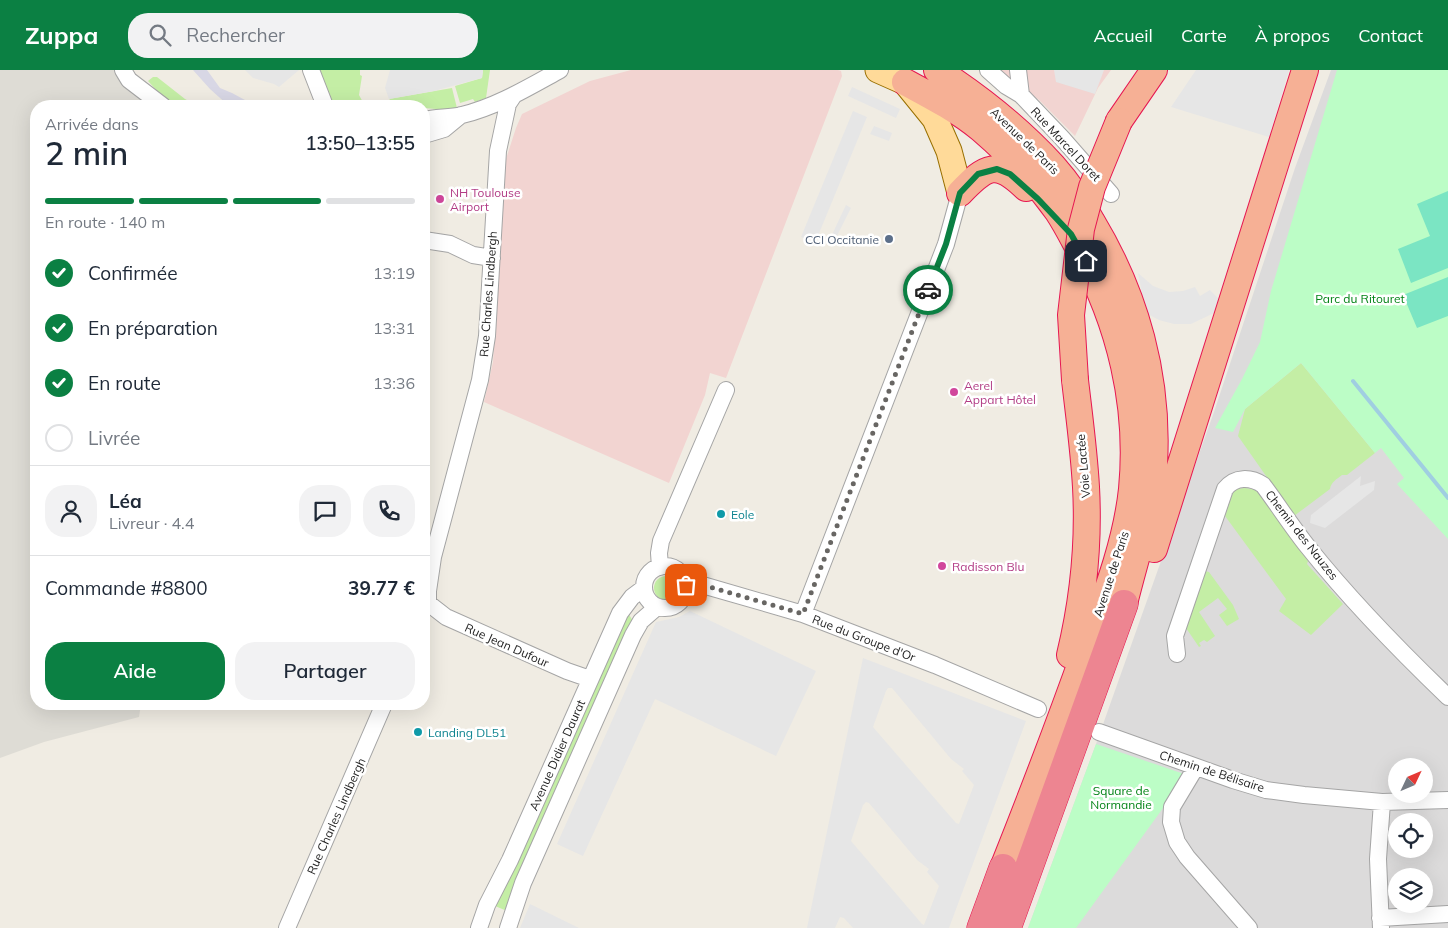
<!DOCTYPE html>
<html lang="fr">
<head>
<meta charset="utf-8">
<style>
	body { margin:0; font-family:Mulish,sans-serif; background:#f2f2f3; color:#1f2937; height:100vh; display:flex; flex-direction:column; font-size:19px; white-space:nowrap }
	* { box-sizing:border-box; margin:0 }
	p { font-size:16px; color:#747a83 }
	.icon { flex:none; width:28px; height:28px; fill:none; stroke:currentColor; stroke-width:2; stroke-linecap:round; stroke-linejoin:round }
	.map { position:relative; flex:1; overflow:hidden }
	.panel { position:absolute; left:30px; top:30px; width:400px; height:610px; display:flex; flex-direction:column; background:#fff; border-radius:20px; box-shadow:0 5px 20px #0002 }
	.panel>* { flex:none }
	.needle { width:32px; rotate:46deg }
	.fabs { position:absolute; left:1388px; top:688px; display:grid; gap:10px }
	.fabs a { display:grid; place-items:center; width:45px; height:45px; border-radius:50%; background:#fff; box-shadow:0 5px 20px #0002; font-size:25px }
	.pin { position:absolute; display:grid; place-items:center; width:42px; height:42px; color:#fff; margin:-21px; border-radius:10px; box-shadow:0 2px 8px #0006 }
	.courier { position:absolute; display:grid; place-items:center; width:50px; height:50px; margin:-25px; border:4px solid #0b8043; border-radius:50%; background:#fff; color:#222; box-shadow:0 1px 6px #0007 }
	.head em { font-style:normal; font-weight:600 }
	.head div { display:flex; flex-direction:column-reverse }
	.head { display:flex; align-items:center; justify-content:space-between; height:85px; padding:0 15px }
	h1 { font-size:32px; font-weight:600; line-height:38px }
	.bar { display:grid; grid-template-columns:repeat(4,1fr); gap:8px 5px; align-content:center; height:60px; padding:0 15px }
	.bar i { height:6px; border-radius:4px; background:#e0e1e3 }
	.bar .on { background:#0b8043 }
	.bar p { grid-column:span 4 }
	.line { display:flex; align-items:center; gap:12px; padding:0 15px; border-top:1px solid #e0e1e3 }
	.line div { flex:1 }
	.round { display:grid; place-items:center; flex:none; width:52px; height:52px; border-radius:20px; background:#f2f2f3 }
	ol { padding:0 15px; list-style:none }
	li { display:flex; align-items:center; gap:15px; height:55px }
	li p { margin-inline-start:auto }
	li .icon { padding:5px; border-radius:50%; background:#0b8043; color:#fff; stroke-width:4 }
	li:last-child { color:#747a83 }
	li i { width:28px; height:28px; border:2px solid #e0e1e3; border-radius:50% }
	.cta { display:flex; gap:10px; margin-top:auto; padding:10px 15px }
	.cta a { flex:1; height:58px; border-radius:20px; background:#0b8043; color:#fff; font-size:20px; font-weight:600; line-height:58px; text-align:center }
	.cta a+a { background:#f2f2f3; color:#1f2937 }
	header { display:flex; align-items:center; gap:30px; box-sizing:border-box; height:70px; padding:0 25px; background:#0b8043; color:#fff }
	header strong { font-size:24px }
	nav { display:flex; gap:28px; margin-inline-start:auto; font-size:18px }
	.search { width:350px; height:45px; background:#f2f2f3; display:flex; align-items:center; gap:12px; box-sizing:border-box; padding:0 18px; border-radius:20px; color:#747a83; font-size:19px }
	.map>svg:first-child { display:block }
</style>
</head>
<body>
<header>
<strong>Zuppa</strong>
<div class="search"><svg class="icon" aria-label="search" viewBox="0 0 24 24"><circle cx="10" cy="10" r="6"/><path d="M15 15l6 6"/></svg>Rechercher</div>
<nav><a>Accueil</a><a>Carte</a><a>À propos</a><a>Contact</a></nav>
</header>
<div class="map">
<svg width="1448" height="858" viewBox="0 0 1448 858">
	<rect width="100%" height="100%" fill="#f0ece3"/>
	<!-- residential -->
	<path fill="#dcdbdb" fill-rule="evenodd" d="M1331 0H1448V858H1028L1096 674 1214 342 1295 98ZM1396 696H1424V724H1396ZM1396 751H1424V779H1396ZM1396 806H1424V834H1396Z"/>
	<!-- commercial -->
	<path fill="#f2d4d1" d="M631 0H838L841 1 842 6 726 308 710 303 705 325 669 413 484 332 493 292 506 89 516 58 522 44 590 11Z
		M998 0H1111L1098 18 1075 66 1039 30Z"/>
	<!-- airport -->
	<path fill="#dedcd5" d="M0 0H125L162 36H36V634H141L139 647 44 672 0 688Z"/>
	<!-- grass -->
	<path fill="#c4eea5" d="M316 0H360V5L362 6 359 25 365 36H332Z
		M483 0H490L486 28 475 32 473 29 460 33 455 16 482 8Z
		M153 7H157L185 29 198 36H171L148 11Z
		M452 18 457 38 448 40 424 38V36H398L389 29Z
		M1301 293 1375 383 1347 405H1342C1337 409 1331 412 1330 419L1294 446 1238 366 1245 339Z
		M1245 418 1257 420 1308 491 1307 494 1343 534 1311 565 1279 541 1286 529 1225 446 1234 419Z
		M1205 501 1209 502 1233 535 1239 549 1227 556 1219 545 1227 539 1218 528 1199 542 1215 566 1207 572 1204 570 1199 573 1201 576 1199 577 1186 558Z
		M654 518a12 12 0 1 1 24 0a12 12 0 1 1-24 0Z
		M626 540 635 554 507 841 495 836Z"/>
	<!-- park -->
	<path fill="#bcfdc6" d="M1337 0H1448V469L1397 414 1404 408 1381 378 1375 383 1301 293 1245 339 1233 362 1215 358 1242 309 1260 272 1271 221Z
		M1096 674 1187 705 1076 858H1028Z"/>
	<!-- pitch -->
	<path fill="#7be5c3" d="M1448 121V198L1411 213 1398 179 1430 166 1417 134Z
		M1448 207V246L1417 258 1403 225Z"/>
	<!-- parking -->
	<path fill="#e6e6e6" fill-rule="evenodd" d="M245 0H299L279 17 274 14 253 8Z
		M390 0H483L482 8 478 9 434 21 389 29 385 18Z
		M1054 0H1104L1095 24 1056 12Z
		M1196 0H1289L1269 67 1171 37Z
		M852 17 900 39 896 48 848 26Z
		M853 41 867 47 815 173 801 167Z
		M874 56 892 63 889 71 870 64Z
		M846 135 851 138 833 174 829 171Z
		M1138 203 1153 216 1169 222 1183 221 1195 217 1200 226 1210 220 1219 229 1214 243 1191 254H1174L1159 250 1146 243Z
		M1361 406 1360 416 1375 411 1374 420 1325 458 1310 453 1311 445Z
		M690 541 816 601 776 686 655 629 583 786 557 774 656 552 679 547Z
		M863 588 1026 651 949 858H853L844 848 840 847 835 858H807ZM888 618H892L951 689 964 699 962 701 974 715 959 754 956 753 873 657 886 621ZM866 732 869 733 917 790 929 799 927 802 939 816 924 855 922 854 851 771 863 735Z
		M530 834 579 858H520Z"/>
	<!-- plaza -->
	<path fill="#d8d7e5" d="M193 0H207L220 18 232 23 256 36H229L210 19Z"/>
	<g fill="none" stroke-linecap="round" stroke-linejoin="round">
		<!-- stream -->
		<path stroke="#a0cee1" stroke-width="4" d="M1353 311 1448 428"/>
		<!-- minor casing -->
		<g stroke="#a5a5a5" stroke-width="18">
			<path id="minor" d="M123 0 129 10 163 36
				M311 0 325 36
				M988 0 1006 16 1021 25
				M1018 0 1021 25 1062 68 1111 124
				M424 50C436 47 450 48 462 45 496 37 529 17 560 0
				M424 65 444 59 461 45
				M424 170 450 174 473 185 492 188
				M644 517a21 21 0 1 1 42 0a21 21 0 1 1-42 0Z
				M660 497 659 483 661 471 726 320
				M686 515 699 514 803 544 935 595 1038 639
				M428 533V521L433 487 480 310 487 266 498 81 508 34 514 25
				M428 533 446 547 567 601 590 609
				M803 544 946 174 960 123
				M1177 584 1175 566 1225 419C1235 406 1251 407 1263 415 1278 435 1292 457 1308 477 1351 531 1399 580 1448 627
				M1099 662 1233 710 1266 720 1304 725 1382 732 1448 730
				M1196 697 1172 737 1171 752 1177 772 1187 787 1249 858
				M1380 848 1448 844
				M287 858 384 634
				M479 858 487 835 510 790 620 543 632 527 644 518
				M508 858 523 813 633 565 641 551 657 537
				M1381 858 1378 789 1382 732"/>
		</g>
		<!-- primary casing -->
		<g stroke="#986f00" stroke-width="27">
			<path id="primary" d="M878 0 905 12 935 49 949 81 960 123"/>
		</g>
		<!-- trunk casing -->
		<g stroke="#e61751" stroke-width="28">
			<path id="trunk" d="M937 0C979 27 1019 59 1053 96 1068 113 1081 132 1092 152 1136 225 1159 308 1154 394 1152 441 1135 488 1124 534
				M905 12C931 26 958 40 981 59 1010 84 1036 111 1058 142 1066 154 1073 168 1080 181 1120 253 1140 336 1132 419 1126 475 1105 527 1086 579 1060 652 1032 725 1003 798
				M1119 51 1154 0
				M960 123C986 96 996 89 1026 118
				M1154 479 1305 0
				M1070 585C1083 531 1089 472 1086 417 1084 381 1079 345 1075 310"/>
		</g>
		<!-- motorway casing -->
		<g stroke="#e61751" stroke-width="29">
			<path id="motorway" d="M981 858 1003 798
				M1007 858 1124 534"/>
		</g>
		<!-- minor -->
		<use href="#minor" stroke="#fff" stroke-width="16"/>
		<!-- primary -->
		<use href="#primary" stroke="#ffda99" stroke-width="25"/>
		<!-- trunk -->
		<use href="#trunk" stroke="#f6b095" stroke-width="26"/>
		<!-- motorway -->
		<use href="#motorway" stroke="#ed8591" stroke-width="28"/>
		<!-- trunk-bridge casing -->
		<g stroke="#e61751" stroke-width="28" stroke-linecap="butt">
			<path id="trunk-bridge" d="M1075 310 1071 245 1081 159 1092 117 1119 51"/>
		</g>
		<!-- trunk-bridge -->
		<use href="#trunk-bridge" stroke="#f6b095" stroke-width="26"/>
	</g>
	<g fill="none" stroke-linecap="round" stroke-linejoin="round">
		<!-- done -->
		<path stroke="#686663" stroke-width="5" stroke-dasharray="0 9" d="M686 515 699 514 803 544 928 220"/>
		<!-- route -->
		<path stroke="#0b8043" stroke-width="6" d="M928 220 946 174 960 123 978 104 997 99 1010 104 1038 129 1071 164 1086 191"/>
	</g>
	<!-- markers -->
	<g fill="#d1479c" stroke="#fff" stroke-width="2">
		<circle cx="440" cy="129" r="5"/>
		<circle cx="954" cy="322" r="5"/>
		<circle cx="942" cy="496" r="5"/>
	</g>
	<circle fill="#5c6f8a" stroke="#fff" stroke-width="2" cx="889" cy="169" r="5"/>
	<g fill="#0f9aa8" stroke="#fff" stroke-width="2">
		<circle cx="721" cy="444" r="5"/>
		<circle cx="418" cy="662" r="5"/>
	</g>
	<g text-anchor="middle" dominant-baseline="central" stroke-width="5" stroke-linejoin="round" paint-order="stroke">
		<!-- street labels -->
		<g font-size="12" fill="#1e1e1e" stroke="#fff">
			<text transform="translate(1025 71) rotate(44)">Avenue de Paris</text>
			<text transform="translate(1066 74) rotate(47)">Rue Marcel Doret</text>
			<text transform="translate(488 224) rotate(-86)">Rue Charles Lindbergh</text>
			<text transform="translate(1083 396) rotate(-95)">Voie Lactée</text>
			<text transform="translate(1302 465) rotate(52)">Chemin des Nauzes</text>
			<text transform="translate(1111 504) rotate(-72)">Avenue de Paris</text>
			<text transform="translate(864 568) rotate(21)">Rue du Groupe d'Or</text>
			<text transform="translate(507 575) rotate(24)">Rue Jean Dufour</text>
			<text transform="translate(557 685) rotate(-66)">Avenue Didier Daurat</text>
			<text transform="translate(1212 701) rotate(18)">Chemin de Bélisaire</text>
			<text transform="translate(336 746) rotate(-66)">Rue Charles Lindbergh</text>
		</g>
		<!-- hotel labels -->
		<g font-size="12" fill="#b23c85" stroke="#fff" text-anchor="start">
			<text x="450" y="122">NH Toulouse<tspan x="450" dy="14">Airport</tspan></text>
			<text x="964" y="315">Aerel<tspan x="964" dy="14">Appart Hôtel</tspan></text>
			<text x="952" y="496">Radisson Blu</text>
		</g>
		<!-- service labels -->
		<g font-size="12" fill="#4e5e75" stroke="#fff" text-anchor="end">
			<text x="879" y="169">CCI Occitanie</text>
		</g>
		<!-- park labels -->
		<g font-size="12" fill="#048417" stroke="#fff">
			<text x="1360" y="228">Parc du Ritouret</text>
			<text x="1121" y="720">Square de<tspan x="1121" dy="14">Normandie</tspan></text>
		</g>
		<!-- culture labels -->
		<g font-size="12" fill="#0d838f" stroke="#fff" text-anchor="start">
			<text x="731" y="444">Eole</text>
			<text x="428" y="662">Landing DL51</text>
		</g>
	</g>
</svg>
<div class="fabs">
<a><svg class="needle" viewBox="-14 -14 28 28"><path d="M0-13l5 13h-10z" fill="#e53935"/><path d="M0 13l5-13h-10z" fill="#747a83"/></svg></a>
<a><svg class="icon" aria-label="locate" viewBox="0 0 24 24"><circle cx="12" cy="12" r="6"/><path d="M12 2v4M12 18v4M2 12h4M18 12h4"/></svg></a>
<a><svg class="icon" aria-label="layers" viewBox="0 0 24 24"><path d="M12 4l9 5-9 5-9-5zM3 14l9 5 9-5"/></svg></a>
</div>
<div class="pin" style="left:686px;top:515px;background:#ea580c"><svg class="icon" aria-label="bag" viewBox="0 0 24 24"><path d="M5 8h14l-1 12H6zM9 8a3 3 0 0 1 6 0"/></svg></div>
<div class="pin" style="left:1086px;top:191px;background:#1f2937"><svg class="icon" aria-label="home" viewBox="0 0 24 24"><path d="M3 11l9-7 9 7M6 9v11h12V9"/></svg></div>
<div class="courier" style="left:928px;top:220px"><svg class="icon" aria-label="car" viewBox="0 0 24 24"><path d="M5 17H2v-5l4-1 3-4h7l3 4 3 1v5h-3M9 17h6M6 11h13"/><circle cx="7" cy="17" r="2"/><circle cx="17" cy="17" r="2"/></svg></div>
<section class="panel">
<div class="head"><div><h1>2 min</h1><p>Arrivée dans</p></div><em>13:50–13:55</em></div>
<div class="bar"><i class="on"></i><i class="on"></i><i class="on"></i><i></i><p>En route · 140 m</p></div>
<ol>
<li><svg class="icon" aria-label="check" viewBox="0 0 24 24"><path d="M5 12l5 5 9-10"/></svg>Confirmée<p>13:19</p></li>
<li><svg class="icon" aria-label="check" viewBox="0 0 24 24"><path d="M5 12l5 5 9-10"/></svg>En préparation<p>13:31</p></li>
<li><svg class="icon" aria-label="check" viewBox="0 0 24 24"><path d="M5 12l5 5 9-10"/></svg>En route<p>13:36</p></li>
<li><i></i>Livrée</li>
</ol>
<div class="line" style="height:90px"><a class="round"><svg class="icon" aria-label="person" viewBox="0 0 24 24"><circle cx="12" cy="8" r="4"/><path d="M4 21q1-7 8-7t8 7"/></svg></a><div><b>Léa</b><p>Livreur · 4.4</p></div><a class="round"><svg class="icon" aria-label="chat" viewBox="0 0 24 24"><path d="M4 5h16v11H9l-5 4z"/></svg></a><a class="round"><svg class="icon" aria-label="phone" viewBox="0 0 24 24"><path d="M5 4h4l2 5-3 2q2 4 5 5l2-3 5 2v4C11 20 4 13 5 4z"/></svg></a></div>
<div class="line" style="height:65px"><div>Commande #8800</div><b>39.77 €</b></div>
<div class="cta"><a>Aide</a><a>Partager</a></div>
</section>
</div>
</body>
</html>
